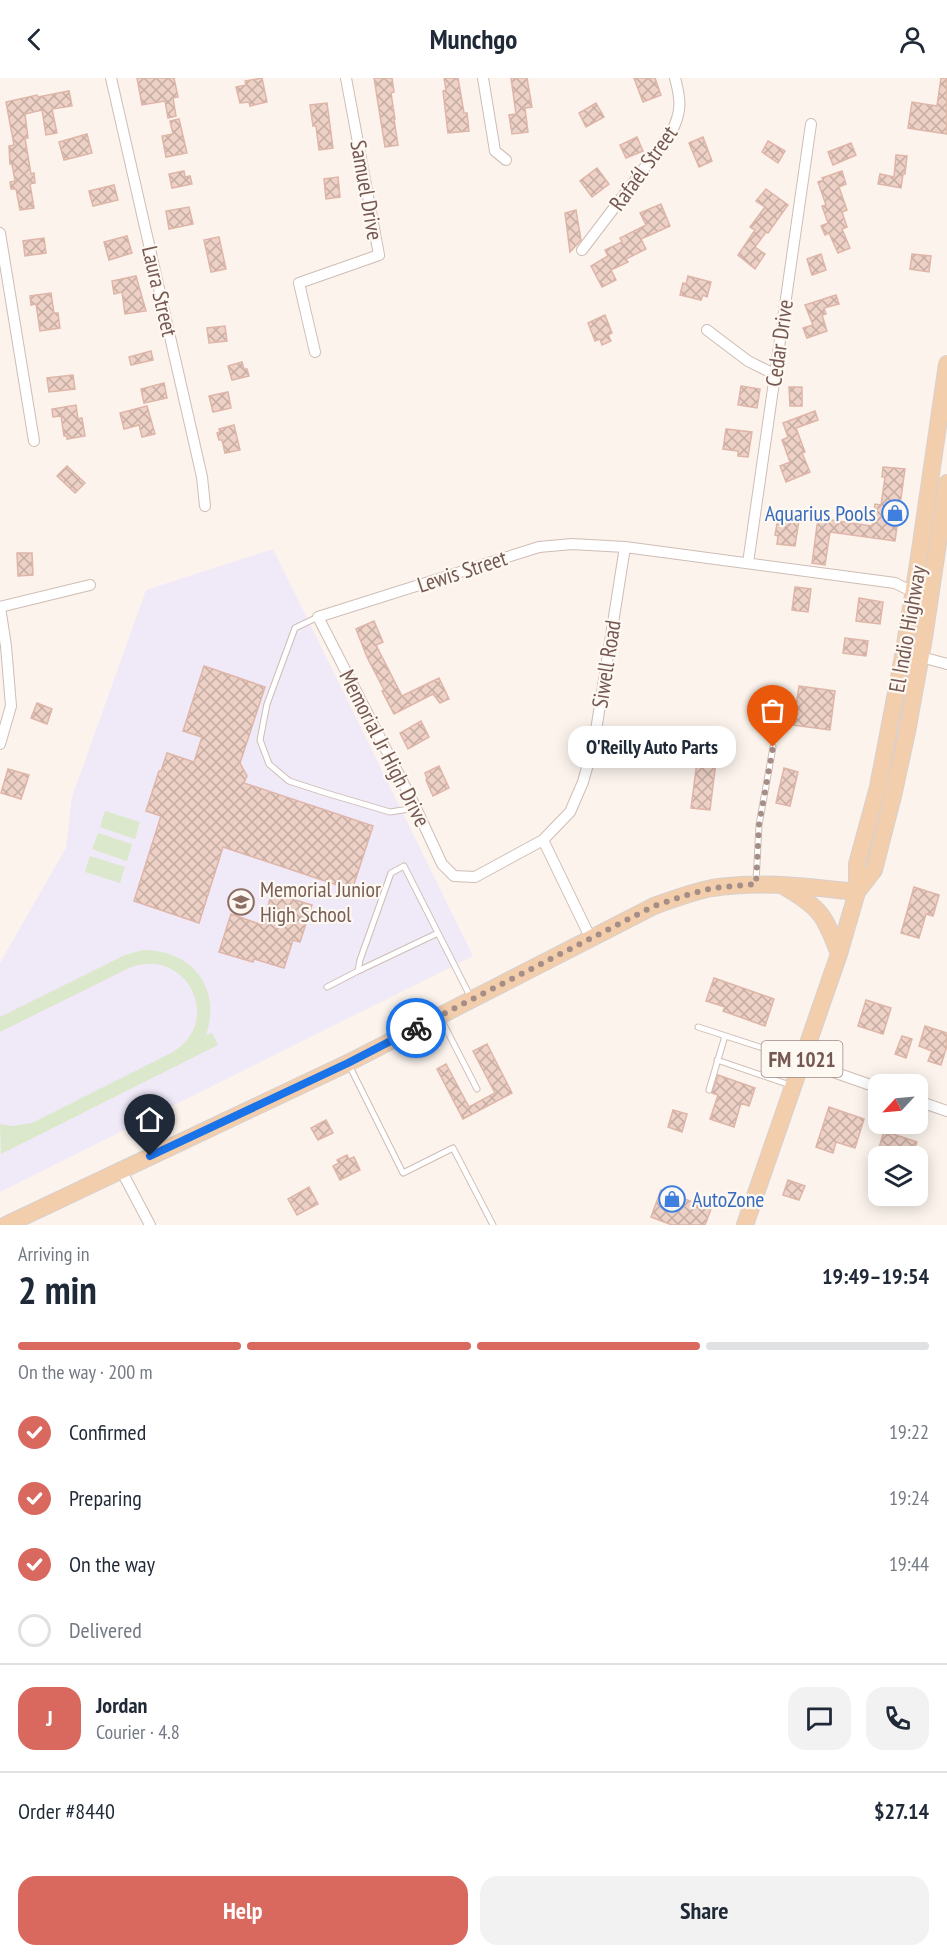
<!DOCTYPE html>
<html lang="en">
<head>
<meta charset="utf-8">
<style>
	body { margin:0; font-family:"PT Sans Narrow",sans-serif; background:#f2f2f3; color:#1f2937; height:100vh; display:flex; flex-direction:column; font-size:22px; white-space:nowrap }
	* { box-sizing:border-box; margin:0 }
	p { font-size:20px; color:#747a83 }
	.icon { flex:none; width:33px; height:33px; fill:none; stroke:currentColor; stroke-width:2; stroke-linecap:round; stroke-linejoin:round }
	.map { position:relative; height:1147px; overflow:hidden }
	.side { display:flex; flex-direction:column; background:#fff; flex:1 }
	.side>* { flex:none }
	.needle { width:39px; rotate:244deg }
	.controls { position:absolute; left:868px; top:996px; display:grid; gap:12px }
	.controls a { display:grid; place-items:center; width:60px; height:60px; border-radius:12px; background:#fff; box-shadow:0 3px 15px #0003; font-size:30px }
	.pin { position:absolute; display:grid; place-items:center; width:51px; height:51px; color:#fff; margin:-62px -26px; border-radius:50% 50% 50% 0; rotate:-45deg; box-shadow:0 0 6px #0007 }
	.pin .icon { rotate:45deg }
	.courier { position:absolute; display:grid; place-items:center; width:60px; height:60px; margin:-30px; border:4px solid #1a73e8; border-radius:50%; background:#fff; color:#222; box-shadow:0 2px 8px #0007 }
	.bubble { position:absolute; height:42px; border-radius:18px; background:#fff; box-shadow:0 3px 15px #0003; font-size:20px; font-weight:700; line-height:42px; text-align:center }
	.head em { font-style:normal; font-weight:700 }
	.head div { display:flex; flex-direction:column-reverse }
	.head { display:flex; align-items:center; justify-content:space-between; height:102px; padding:0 18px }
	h1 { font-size:39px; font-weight:700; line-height:45px }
	.bar { display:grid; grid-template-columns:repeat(4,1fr); gap:9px 6px; align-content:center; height:72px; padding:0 18px }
	.bar i { height:8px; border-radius:4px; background:#e0e1e3 }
	.bar .selected { background:#d9685e }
	.bar p { grid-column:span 4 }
	.line { display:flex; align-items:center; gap:15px; padding:0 18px; border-top:2px solid #e0e1e3 }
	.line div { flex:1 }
	.round { display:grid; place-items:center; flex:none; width:63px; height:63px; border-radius:18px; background:#f2f2f3 }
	ol { padding:0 18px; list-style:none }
	li { display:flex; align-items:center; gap:18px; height:66px }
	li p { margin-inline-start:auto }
	li .icon { padding:6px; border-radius:50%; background:#d9685e; color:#fff; stroke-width:4 }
	li:last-child { color:#747a83 }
	li i { width:33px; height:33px; border:3px solid #e0e1e3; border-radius:50% }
	.button { display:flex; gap:12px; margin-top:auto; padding:12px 18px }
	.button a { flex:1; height:69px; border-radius:18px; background:#d9685e; color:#fff; font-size:24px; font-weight:700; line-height:69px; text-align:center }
	.button a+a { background:#f2f2f3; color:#1f2937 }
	header { display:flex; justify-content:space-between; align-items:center; height:78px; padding:0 18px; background:#fff; font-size:27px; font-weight:700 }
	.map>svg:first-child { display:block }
</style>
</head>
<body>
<header><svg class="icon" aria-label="back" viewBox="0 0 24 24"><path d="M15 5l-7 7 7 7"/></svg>Munchgo<svg class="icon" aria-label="person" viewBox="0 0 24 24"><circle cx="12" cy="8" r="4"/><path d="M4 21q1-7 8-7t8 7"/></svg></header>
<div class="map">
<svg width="947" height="1147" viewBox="0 0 947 1147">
	<defs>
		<pattern id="building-cross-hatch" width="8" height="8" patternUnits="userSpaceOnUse" patternTransform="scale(1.5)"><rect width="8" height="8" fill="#eed1c6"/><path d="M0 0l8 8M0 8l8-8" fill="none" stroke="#c5aca3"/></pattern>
	</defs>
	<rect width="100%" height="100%" fill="#fbf3ec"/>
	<!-- education -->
	<path fill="#f0e9f8" d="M273 471 473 878 0 1114V885L66 770 72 719 146 512Z"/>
	<!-- green -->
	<path fill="#dbe8cb" d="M105 733 140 744 135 761 100 749Z
		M98 755 132 766 127 783 92 771Z
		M90 778 125 789 120 805 85 794Z
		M143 872C192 872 222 910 206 957L212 955 218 967 1 1076 0 1046 13 1048 32 1045 173 974C225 942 185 867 129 890L0 954V939L125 877Z"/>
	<!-- building -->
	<path fill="url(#building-cross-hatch)" stroke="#dfb5a8" stroke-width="1.5" d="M137 0H174L178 19 173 20 176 38 168 40 165 23 142 27Z
		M262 0 267 24 250 28 249 24 240 25 236 9 246 7 245 3Z
		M374 0H392L394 14 391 15 395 41H394L398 67 385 69Z
		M444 0H458L464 35H467L469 53 448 55 443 13 446 12Z
		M511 0H527L532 29 525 30 528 54 512 56 509 37 516 36Z
		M634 0H655L661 17 643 24Z
		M941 0H947V56L908 50 912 24 937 28Z
		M69 13 72 28 52 31 57 55 46 57 42 32 25 36 28 60H25L31 96 34 95 35 105 30 106 34 130 20 132 16 111H11L10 104 15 103 12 86H10L9 68 14 67 6 24 37 17 38 19Z
		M327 25 333 70 319 72 316 48H313L310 27Z
		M596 25 604 39 586 49 579 35Z
		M179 41 187 75 166 79 162 58 173 56 170 43Z
		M87 56 92 75 64 82 59 64Z
		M637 59 643 73 626 80 620 67Z
		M703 59 712 83 699 89 689 65Z
		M768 63 785 73 778 85 762 74Z
		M851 65 856 77 833 87 828 74Z
		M896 77 907 78 905 96H903L901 110 878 106 880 96 894 99Z
		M597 90 609 106 592 119 580 103Z
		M184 93 185 99 190 98 192 106 172 110 169 96Z
		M842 93 846 106 839 109 847 132 842 134 847 149 842 151 850 170 838 175 829 155 825 157 821 148 828 145 822 128 826 127 818 104 823 102 822 100Z
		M338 99 340 119 326 121 324 101Z
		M114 107 118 122 93 128 89 113Z
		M766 111 788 127 768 155 766 154 755 169 765 176 755 191 738 177 755 152 750 149 765 129 756 123Z
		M661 126 670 148 641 161 646 171 626 181 628 184 611 192 616 202 602 209 591 188 608 178 605 172 622 164 620 160 646 147 640 135Z
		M189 129 193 146 169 151 166 133Z
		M576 132 581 162 570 174 565 135Z
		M127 158 132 175 109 182 104 164Z
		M219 159 226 191 211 194 204 162Z
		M44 160 46 175 25 178 23 163Z
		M821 176 826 192 812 197 807 181Z
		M912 176 931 178 929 194 910 191Z
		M136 198 146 233 125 236 122 214 114 216 112 203Z
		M688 198 711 204 707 219 703 217 701 222 680 217 683 205 686 206Z
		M51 215 54 235H58L60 250 40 253 36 226 31 227 30 218Z
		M836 217 839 226 824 230 826 236 822 237 827 253 807 260 803 250 813 247 805 227Z
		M605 237 612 255 608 257 611 263 602 267 600 261 595 263 588 245Z
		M225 248 227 263 209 265 207 250Z
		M151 273 153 282 131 287 129 279Z
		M242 284 244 291H247L249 298 232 302 228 288Z
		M73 297 75 311 49 314 47 300Z
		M164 305 167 320 144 325 141 311Z
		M741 308 760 311 757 330 738 327Z
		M789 309H802V328H790Z
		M228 314 231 330 213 334 209 318Z
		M76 327 78 341 82 340 85 358 67 361V358H64L61 338 53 339 52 331Z
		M147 328 155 356 142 359 139 347 124 351 120 335Z
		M815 333 818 342 796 350 805 374 802 375 810 394 786 404 780 388 790 384 782 362 788 359 783 345Z
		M234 347 240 372 225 375 222 362H219L217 355 220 354 219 351Z
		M726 351 752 354 748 379 738 378V373L723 371Z
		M67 388 85 405 75 415 57 398Z
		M883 389 905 391 895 463 830 454 825 487 812 485 818 440 872 448 875 426 881 427 885 399H882Z
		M780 439 799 442 795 468 777 466 778 458 775 457 777 446H779Z
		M17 475H32L33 497 18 498Z
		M795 509 811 511 808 534 792 532Z
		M859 520 883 524 880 546 856 543Z
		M374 543 383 564 376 567 402 618 439 600 449 621 440 625 433 616 394 636 382 613 384 612 367 579 356 551Z
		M845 560 868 563 866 578 843 575Z
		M204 588 265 609 240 685 247 698 244 705 373 748 352 812 223 769 199 845 134 823 161 738 146 733 159 693H161L167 675 194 684 202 659 183 653Z
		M799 608 835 613 830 652 793 647Z
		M37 625 52 631 47 646 31 640Z
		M421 643 429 659 408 671 400 655Z
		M707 657 719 659 710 732 691 730 700 661 707 662Z
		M439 688 449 710 433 718 426 702 427 701 425 695Z
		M784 690 798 694 790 728 776 725Z
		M8 691 29 697 21 721 1 715Z
		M914 809 939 817 933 838 926 836 919 860 901 855Z
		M272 815 312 827 300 864 293 862 284 890 254 881 253 884 219 874 231 836 262 847Z
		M714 900 774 921 765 948 723 933 725 929 706 923Z
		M866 922 891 930 883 956 858 948Z
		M925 948 947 955V968L941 987 928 983 932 973 919 968Z
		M902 958 912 961 906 980 895 976Z
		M487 966 512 1015 463 1041 437 991 446 986 469 1029 495 1015 473 973Z
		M718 997 755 1010 749 1028 741 1025 734 1049 710 1041 718 1017 712 1015Z
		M829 1029 864 1041 855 1070 836 1064 833 1075 816 1069Z
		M673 1032 687 1036 682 1054 668 1049Z
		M326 1042 333 1055 318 1062 311 1050Z
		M884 1053 917 1064 912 1078H880L882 1071 879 1070Z
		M347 1077 349 1081 354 1079 360 1092 340 1102 333 1088 339 1085 337 1082Z
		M788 1102 805 1108 799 1122 783 1117Z
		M309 1109 318 1126 297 1137 288 1121Z
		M661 1112 711 1131 705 1147H672L651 1139Z"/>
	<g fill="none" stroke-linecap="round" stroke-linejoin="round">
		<!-- service casing -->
		<g stroke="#cfbdb5" stroke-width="7">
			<path id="service" d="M318 539 295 550 267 626 260 662 269 686 289 703 326 715 390 734 416 730
				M756 804 759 747 773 669
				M358 893 438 855
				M327 909 358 893 360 882 391 795 404 788 471 920
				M441 941 477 1011
				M698 949 800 982
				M717 982 790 1007
				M349 987 403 1095 453 1070 493 1147
				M767 999 776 975
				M709 1012 725 958"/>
		</g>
		<!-- minor casing -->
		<g stroke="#cfbdb5" stroke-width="12">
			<path id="minor" d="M111 0 202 399 205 428
				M483 0 495 73 506 82
				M0 155 34 363
				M582 172 671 55C682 34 681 22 675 0
				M707 252 748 283 774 296
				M315 274 299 205 379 177 346 0
				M625 469 594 665 583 704 570 734 543 762 475 799 454 798 442 786 416 730 318 539 539 469 572 466 625 469 895 505 913 514 930 518
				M748 485 811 46
				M0 529 90 507
				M921 579 947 586
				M0 666 11 628 6 568 0 529
				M543 762 591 861
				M802 983 879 1010
				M918 1023 947 1033
				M121 1092 150 1147"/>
		</g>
		<!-- primary casing -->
		<g stroke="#d8d0ce" stroke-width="18">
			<path id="primary" d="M785 809C821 830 825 838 839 876
				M857 814 874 792 893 718 907 654 924 560 947 405
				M6 1147 348 985 654 828C673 821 692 814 712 810 761 802 809 809 857 814
				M745 1147 839 876 857 814V786L878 709 904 573 918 486 947 286"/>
		</g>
		<!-- service -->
		<use href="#service" stroke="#fff" stroke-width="5"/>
		<!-- minor -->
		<use href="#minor" stroke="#fff" stroke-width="10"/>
		<!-- primary -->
		<use href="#primary" stroke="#f3ceac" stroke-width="16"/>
	</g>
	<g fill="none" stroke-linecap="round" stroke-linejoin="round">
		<!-- done -->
		<path stroke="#a48e87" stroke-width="6" stroke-dasharray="0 10.8" d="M416 950 654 828 684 818 712 810 756 806 759 747 773 669"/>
		<!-- route -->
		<path stroke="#1a73e8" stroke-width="8" d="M150 1078 348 985 416 950"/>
	</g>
	<!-- icons -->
	<defs>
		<g id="shop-ring" transform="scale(1.35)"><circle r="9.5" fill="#fef8f3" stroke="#3f7fe0" stroke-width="1.5"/><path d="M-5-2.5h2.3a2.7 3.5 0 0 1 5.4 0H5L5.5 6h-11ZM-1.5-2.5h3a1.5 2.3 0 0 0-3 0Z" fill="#3f7fe0"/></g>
		<g id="school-ring" transform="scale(1.35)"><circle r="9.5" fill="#fef8f3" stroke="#8d6e63" stroke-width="1.5"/><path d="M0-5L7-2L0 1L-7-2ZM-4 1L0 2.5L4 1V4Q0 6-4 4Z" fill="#8d6e63"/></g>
	</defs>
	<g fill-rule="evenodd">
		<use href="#shop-ring" x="895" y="435"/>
		<use href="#school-ring" x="241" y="824"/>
		<use href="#shop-ring" x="672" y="1121"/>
	</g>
	<g text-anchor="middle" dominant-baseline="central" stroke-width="4.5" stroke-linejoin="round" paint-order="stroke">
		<!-- shield labels -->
		<rect fill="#fef8f3" stroke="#9e8882" stroke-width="1.5" x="761.5" y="963" width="81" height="36" rx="4.5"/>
		<g font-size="21" font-weight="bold" fill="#755851">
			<text x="802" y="981">FM 1021</text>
		</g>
		<!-- street labels -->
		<g font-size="22" fill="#755851" stroke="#fef8f3">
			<text transform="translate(643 90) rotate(-54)">Rafaél Street</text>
			<text transform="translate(367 112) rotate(80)">Samuel Drive</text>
			<text transform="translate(160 213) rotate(77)">Laura Street</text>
			<text transform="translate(779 265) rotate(-82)">Cedar Drive</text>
			<text transform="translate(462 493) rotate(-18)">Lewis Street</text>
			<text transform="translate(907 551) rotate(-80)">El Indio Highway</text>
			<text transform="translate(606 586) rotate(-81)">Siwell Road</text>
			<text transform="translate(385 670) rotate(63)">Memorial Jr High Drive</text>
		</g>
		<!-- shop labels -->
		<g font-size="22" fill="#366cbe" stroke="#fef8f3" text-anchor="end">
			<text x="876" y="435">Aquarius Pools</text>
			<text x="692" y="1121" text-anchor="start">AutoZone</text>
		</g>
		<!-- education labels -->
		<g font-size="22" fill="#785e54" stroke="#fef8f3" text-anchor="start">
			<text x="260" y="811">Memorial Junior<tspan x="260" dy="25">High School</tspan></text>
		</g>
	</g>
</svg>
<div class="controls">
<a><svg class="needle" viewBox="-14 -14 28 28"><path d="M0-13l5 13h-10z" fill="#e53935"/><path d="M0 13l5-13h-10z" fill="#747a83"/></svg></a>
<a><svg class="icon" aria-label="layers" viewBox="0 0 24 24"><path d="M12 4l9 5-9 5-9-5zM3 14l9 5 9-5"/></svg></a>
</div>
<div class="pin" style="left:773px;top:669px;background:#ea580c"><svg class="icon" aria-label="bag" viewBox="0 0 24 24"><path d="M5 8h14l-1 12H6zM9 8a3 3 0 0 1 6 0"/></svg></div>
<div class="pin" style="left:150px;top:1078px;background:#1f2937"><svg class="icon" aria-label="home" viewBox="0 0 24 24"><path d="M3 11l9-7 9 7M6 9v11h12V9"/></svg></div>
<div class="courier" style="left:416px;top:950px"><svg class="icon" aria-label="bike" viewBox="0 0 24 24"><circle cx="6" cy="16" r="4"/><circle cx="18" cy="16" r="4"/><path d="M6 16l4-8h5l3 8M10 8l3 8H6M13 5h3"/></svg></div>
<div class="bubble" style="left:568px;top:648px;width:168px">O'Reilly Auto Parts</div>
</div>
<section class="side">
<div class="head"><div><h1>2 min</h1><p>Arriving in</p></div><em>19:49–19:54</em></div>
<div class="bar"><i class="selected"></i><i class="selected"></i><i class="selected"></i><i></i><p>On the way · 200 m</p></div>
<ol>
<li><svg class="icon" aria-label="check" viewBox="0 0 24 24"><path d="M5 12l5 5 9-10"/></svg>Confirmed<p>19:22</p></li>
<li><svg class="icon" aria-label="check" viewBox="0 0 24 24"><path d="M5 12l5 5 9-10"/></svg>Preparing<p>19:24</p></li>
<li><svg class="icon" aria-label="check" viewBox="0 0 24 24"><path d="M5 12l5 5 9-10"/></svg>On the way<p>19:44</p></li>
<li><i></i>Delivered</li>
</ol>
<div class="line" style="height:108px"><b class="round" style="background:#d9685e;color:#fff">J</b><div><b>Jordan</b><p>Courier · 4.8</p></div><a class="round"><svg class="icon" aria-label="chat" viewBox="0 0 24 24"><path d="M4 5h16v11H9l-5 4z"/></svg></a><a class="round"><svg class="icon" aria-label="phone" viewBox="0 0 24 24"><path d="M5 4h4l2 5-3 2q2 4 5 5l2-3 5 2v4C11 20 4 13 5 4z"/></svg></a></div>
<div class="line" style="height:78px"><div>Order #8440</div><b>$27.14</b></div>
<div class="button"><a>Help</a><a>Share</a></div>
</section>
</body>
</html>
